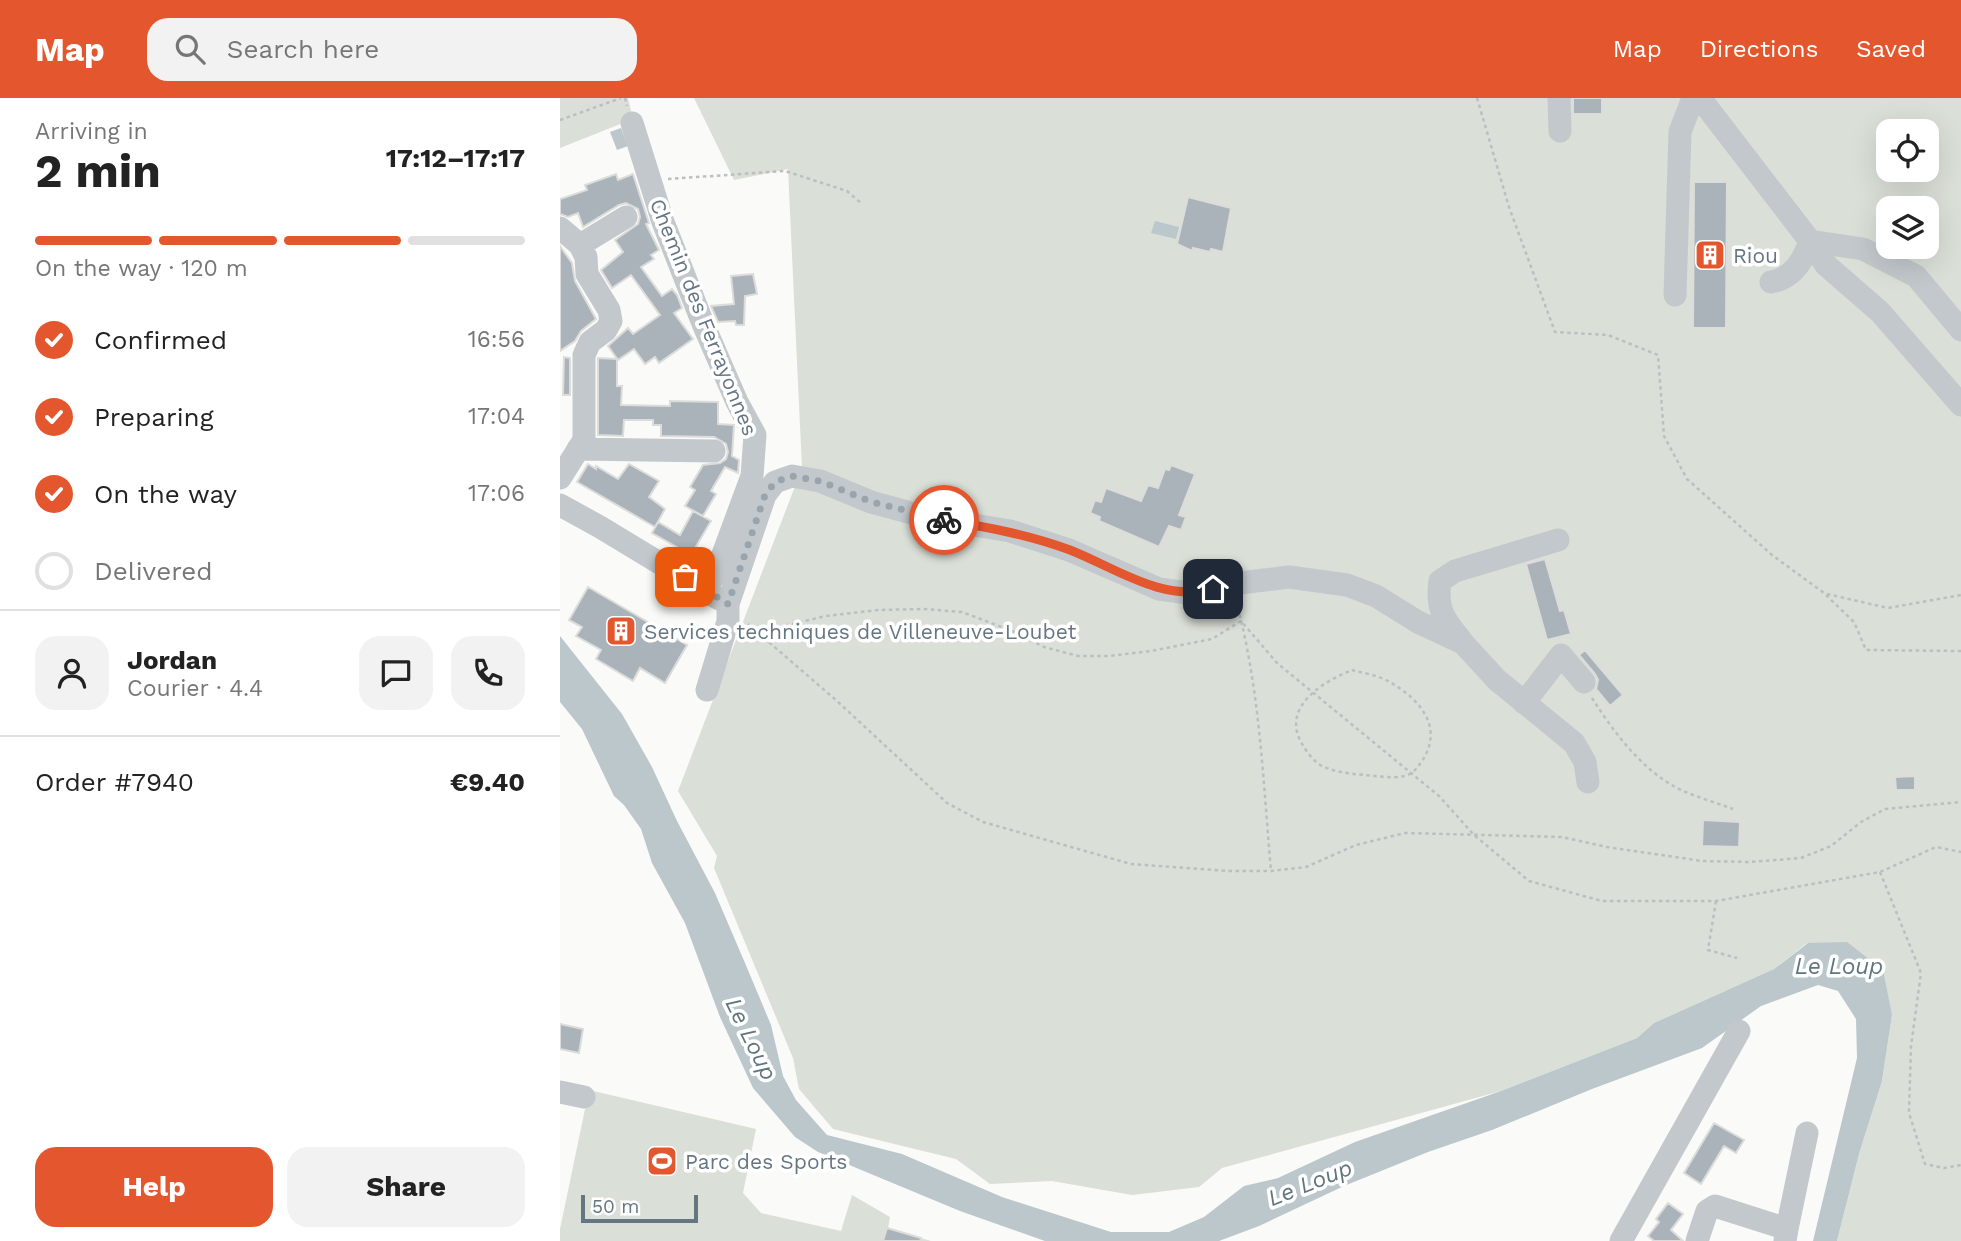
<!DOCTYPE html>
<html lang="en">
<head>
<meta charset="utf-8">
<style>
	body { margin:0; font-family:"Work Sans",sans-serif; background:#f2f2f2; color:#222; height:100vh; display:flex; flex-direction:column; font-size:26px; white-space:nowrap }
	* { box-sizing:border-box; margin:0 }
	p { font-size:23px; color:#767676 }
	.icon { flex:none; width:38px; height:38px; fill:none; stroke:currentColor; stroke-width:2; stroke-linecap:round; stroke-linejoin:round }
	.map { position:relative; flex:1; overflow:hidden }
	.details { display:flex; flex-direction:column; background:#fff; width:560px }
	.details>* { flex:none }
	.tools { position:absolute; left:1316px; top:21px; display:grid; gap:14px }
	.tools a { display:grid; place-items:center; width:63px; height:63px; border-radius:14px; background:#fff; box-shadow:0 7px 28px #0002; font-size:35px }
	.scale { position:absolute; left:21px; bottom:18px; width:117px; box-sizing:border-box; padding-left:7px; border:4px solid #657683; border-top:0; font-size:19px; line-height:24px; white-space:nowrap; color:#657683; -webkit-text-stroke:5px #fff; paint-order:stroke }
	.pin { position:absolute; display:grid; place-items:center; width:60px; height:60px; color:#fff; margin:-30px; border-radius:14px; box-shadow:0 4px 10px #0006 }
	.courier { position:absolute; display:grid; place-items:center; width:70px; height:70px; margin:-35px; border:5px solid #e4572e; border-radius:50%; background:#fff; color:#222; box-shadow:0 2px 9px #0007 }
	.head em { font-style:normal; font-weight:700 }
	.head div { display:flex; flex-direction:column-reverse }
	.head { display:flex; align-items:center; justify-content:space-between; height:119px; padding:0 35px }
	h1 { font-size:46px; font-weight:700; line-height:52px }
	.bar { display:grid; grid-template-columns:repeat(4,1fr); gap:10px 7px; align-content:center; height:84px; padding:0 35px }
	.bar i { height:9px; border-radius:5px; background:#e0e0e0 }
	.bar .current { background:#e4572e }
	.bar p { grid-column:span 4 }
	.line { display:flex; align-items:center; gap:18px; padding:0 35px; border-top:2px solid #e0e0e0 }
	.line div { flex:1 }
	.round { display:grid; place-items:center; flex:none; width:74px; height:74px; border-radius:21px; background:#f2f2f2 }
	ol { padding:0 35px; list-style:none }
	li { display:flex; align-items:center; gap:21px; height:77px }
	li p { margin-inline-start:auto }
	li .icon { padding:7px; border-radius:50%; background:#e4572e; color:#fff; stroke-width:4 }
	li:last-child { color:#767676 }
	li i { width:38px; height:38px; border:4px solid #e0e0e0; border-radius:50% }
	.primary-button { display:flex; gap:14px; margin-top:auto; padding:14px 35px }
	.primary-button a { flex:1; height:80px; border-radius:21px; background:#e4572e; color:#fff; font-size:28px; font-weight:700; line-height:80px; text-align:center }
	.primary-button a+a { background:#f2f2f2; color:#222 }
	header { display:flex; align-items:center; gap:42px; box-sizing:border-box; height:98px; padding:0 35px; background:#e4572e; color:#fff }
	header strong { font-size:33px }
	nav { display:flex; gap:38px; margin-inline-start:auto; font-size:24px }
	.search { width:490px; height:63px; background:#f2f2f2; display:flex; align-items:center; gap:18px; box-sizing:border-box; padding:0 24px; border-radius:21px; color:#767676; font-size:26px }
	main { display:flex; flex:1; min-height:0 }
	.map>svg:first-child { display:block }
</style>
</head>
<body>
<header>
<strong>Map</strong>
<div class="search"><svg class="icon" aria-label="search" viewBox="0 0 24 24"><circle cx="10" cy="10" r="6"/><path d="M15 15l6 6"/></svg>Search here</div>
<nav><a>Map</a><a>Directions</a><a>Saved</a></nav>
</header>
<main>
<section class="details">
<div class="head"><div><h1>2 min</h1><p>Arriving in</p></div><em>17:12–17:17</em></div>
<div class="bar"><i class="current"></i><i class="current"></i><i class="current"></i><i></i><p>On the way · 120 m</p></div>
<ol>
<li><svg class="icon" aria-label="check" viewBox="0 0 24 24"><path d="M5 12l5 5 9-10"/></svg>Confirmed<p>16:56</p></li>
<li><svg class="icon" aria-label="check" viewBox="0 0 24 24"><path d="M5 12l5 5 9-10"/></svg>Preparing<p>17:04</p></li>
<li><svg class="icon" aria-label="check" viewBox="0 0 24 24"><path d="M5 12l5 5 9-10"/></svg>On the way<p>17:06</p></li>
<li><i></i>Delivered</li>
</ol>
<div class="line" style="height:126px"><a class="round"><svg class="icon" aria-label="person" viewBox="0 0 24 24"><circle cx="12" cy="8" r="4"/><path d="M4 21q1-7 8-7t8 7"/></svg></a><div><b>Jordan</b><p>Courier · 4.4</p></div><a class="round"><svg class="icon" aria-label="chat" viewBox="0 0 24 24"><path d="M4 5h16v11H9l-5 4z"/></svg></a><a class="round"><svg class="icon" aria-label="phone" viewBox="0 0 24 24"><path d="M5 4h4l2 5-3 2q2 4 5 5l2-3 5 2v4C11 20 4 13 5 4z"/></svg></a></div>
<div class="line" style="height:91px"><div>Order #7940</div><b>€9.40</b></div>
<div class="primary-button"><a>Help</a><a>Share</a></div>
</section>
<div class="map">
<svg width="1401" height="1143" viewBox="0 0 1401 1143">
	<rect width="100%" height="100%" fill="#fafaf8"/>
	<!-- green -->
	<path fill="#dadfd7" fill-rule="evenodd" d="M0 0H68L73 21 0 50Z
		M134 0H1401V1143H1277L1299 1056 1322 983 1332 917 1247 845 1214 871 1094 925 1077 940 941 993 662 1070 639 1089 572 1097 492 1083 430 1086 396 1061 273 1031 239 991 233 960 154 770 157 758 118 693 242 370 228 71 174 82ZM1328 33H1367V72H1328ZM1328 110H1367V149H1328Z
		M29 992 196 1031 183 1095 201 1115 281 1133 292 1097 330 1119 328 1130 371 1143H0V1131Z"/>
	<!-- water -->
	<path fill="#bbc7cb" d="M61 30 68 48 57 52 50 34Z
		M595 123 619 129 616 141 591 135Z
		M0 538 62 616 92 669 117 723 155 795 185 865 211 927 223 978 236 1002 267 1037 342 1056 442 1099 551 1134H609L644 1119 684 1088 718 1080 795 1044 941 993 1077 940 1094 925 1214 871 1248 845 1287 844 1323 872 1332 917 1322 983 1299 1056 1277 1143H1253L1297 960 1296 921 1278 893 1258 887 1201 908 1142 950 1032 991 932 1032 868 1054 784 1088 699 1128 659 1143H485L400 1113 258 1054 235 1039 193 990 160 919 125 825 92 765 81 731 64 707 54 698 22 631 0 604Z"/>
	<!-- building -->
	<path fill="#aab3b9" stroke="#dcdcda" stroke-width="2" d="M1013 0H1042V16H1013Z
		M56 76 58 82 73 76 89 125 86 126 99 152 91 157 94 161 81 169 102 198 112 191 117 197 122 210 114 215 133 241 99 265 95 259 85 266 74 251 58 262 48 248 68 230 73 236 100 217 71 177 52 190 41 172 63 154 55 142 78 126 80 119 78 111 66 105 59 107 23 129 18 115 8 119 0 116V101L27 92 25 87Z
		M1134 84H1167L1166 230H1133Z
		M628 99 671 110 663 154 651 151 650 154 633 150 632 153 617 146Z
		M0 148 12 165 15 183 36 221 21 233 15 243 0 253Z
		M193 176 197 196 185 198 184 227H176L175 223 158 224 151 208 174 206 171 178Z
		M4 259 10 260V297H3Z
		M38 260 57 261V288H62L61 307 110 308V303L158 304V326L174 327 172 358 179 362 178 375 165 369 151 393 156 396 143 418 125 408 135 392 130 389 143 367 160 365 166 361 168 354 166 346 154 339 101 338V327H93V322H64L63 338 38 337Z
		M28 366 36 371V368L58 381 69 366 99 383 89 399 105 411 95 429 17 384Z
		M611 367 635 376 619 417 626 419 621 432 609 428 599 449 539 423 540 419 530 415 535 402 541 404 546 390 581 403 588 387 598 390 605 371 609 372Z
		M133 413 151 423 131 457 92 435 98 424 120 437Z
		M985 461 1000 513 1004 512 1011 536 987 542 966 466Z
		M28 489 127 547 105 585 80 570 73 583 36 561 41 552 16 538 22 529 9 522Z
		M1025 552 1063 597 1050 608 1036 591 1038 582 1035 576 1019 557Z
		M1355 678V692H1336L1335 679Z
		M1143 722 1180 724 1179 749 1142 748Z
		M0 926 23 931 19 955 0 951Z
		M1154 1025 1184 1042 1176 1055 1164 1048 1141 1086 1124 1075Z
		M1108 1105 1123 1116 1111 1132 1123 1143H1094L1088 1138 1099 1124 1096 1121Z
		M327 1130 361 1140 360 1143H323Z"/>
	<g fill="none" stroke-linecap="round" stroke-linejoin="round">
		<!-- path -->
		<path stroke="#bbbfc2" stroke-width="2.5" stroke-dasharray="3.5 3.5" stroke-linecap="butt" d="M65 0 67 8
			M917 0 949 109 995 234 1048 237 1098 257 1104 338 1127 381 1212 457 1264 495 1294 524 1306 552 1401 553
			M0 22 61 0
			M108 81 225 73 287 93 301 105
			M1267 496 1328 510 1401 497
			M676 503C700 590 703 683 711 773
			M188 526 277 603 387 705 423 724 571 766 668 773H711L746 769 796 747 845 735 1002 739 1047 749 1142 763 1190 764 1241 760 1271 748 1301 724 1325 711 1401 704
			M198 534 266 518 318 512 364 511 402 514 455 534 484 549 518 558H549L591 553 652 541 681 523 717 565 879 698 914 737 969 783 1042 803H1156L1320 774 1376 749 1401 754
			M792 572C803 575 817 577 828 583 864 603 888 635 855 672 846 682 827 679 815 678 797 676 779 676 762 668 753 663 746 653 741 644 722 609 762 584 792 572Z
			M1032 600C1053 633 1081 671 1117 690 1135 699 1155 704 1173 711
			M1320 774 1361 875 1351 948 1349 1015 1365 1066 1384 1070 1401 1067
			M1156 803 1148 852 1177 860"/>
		<!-- minor -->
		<path stroke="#c3c8cc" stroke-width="23" d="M999 0 1000 33
			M1140 0 1250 143 1303 151 1356 178 1401 232
			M72 25 103 124 144 228 177 304 195 337 192 378 162 459 147 492
			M0 130 20 147
			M1250 143 1266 167 1320 214 1401 307
			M1211 184C1233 180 1243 163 1250 143
			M1115 197 1120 34 1133 0
			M18 351 154 353
			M0 380 24 342V257L30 244 46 232 51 223 49 212 27 176 26 159 20 147 66 119
			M0 407 40 429 159 501
			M901 542C884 522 876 511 880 483L895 473 998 442
			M147 592 168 523V506L205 397 215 384 232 378 260 383 311 404 366 419 450 433 509 452 599 491 635 496 671 486 729 479 787 487 816 498 858 524 903 545 937 582 1014 645 1025 664 1028 684
			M964 605 1001 557 1024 584
			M0 994 24 999
			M1227 1131 1247 1035
			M1061 1143 1179 933
			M1137 1143 1147 1113 1155 1108 1227 1131 1225 1143"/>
	</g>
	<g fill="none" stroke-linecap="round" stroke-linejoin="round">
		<!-- done -->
		<path stroke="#99a4ac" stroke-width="7" stroke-dasharray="0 12.6" d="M125 479 168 506 205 397 215 384 232 378 260 383 312 404 384 422"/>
		<!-- route -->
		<path stroke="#e4572e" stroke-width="9" d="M384 422C427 429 469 437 510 452 556 470 601 504 653 491"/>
	</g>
	<!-- icons -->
	<defs>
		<g id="building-square" transform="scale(1.575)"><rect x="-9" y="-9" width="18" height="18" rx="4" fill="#e4572e" stroke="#fff"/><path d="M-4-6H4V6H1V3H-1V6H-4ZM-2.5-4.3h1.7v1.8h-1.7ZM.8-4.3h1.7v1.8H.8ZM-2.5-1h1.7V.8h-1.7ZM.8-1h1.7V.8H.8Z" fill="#fff"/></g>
		<g id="stadium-square" transform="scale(1.575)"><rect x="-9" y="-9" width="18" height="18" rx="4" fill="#e4572e" stroke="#fff"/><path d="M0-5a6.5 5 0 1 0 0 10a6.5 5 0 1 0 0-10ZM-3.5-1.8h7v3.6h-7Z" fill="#fff"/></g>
	</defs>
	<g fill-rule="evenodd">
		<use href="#building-square" x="1150" y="157"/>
		<use href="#building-square" x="61" y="533"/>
		<use href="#stadium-square" x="102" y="1063"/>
	</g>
	<g text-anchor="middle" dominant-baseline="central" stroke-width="7" stroke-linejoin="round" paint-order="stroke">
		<!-- poi labels -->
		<g font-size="21" fill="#657683" stroke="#fff" text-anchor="start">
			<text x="1173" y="157">Riou</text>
			<text x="84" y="533">Services techniques de Villeneuve-Loubet</text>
			<text x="125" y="1063">Parc des Sports</text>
		</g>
		<!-- street labels -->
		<g font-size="21" fill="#657683" stroke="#fff">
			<text transform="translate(144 219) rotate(68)">Chemin des Ferrayonnes</text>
		</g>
		<!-- water labels -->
		<g font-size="23" font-style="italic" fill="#60757c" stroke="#fff">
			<text x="1279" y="868">Le Loup</text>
			<text transform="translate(191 941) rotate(64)">Le Loup</text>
			<text transform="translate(750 1085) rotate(-22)">Le Loup</text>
		</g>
	</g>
</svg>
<div class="tools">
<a><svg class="icon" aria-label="locate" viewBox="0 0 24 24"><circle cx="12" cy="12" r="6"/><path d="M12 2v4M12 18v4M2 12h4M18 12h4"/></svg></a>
<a><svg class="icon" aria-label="layers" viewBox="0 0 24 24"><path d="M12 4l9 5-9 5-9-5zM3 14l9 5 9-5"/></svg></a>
</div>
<div class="scale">50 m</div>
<div class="pin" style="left:125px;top:479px;background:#ea580c"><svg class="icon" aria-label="bag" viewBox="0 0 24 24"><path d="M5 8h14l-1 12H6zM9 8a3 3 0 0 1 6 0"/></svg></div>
<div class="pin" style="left:653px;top:491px;background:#1f2937"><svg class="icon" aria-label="home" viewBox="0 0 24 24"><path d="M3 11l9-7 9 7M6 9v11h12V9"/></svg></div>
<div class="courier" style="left:384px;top:422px"><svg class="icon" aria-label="bike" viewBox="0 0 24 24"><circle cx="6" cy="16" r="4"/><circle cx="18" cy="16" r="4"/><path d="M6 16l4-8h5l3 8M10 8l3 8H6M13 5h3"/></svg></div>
</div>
</main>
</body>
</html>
